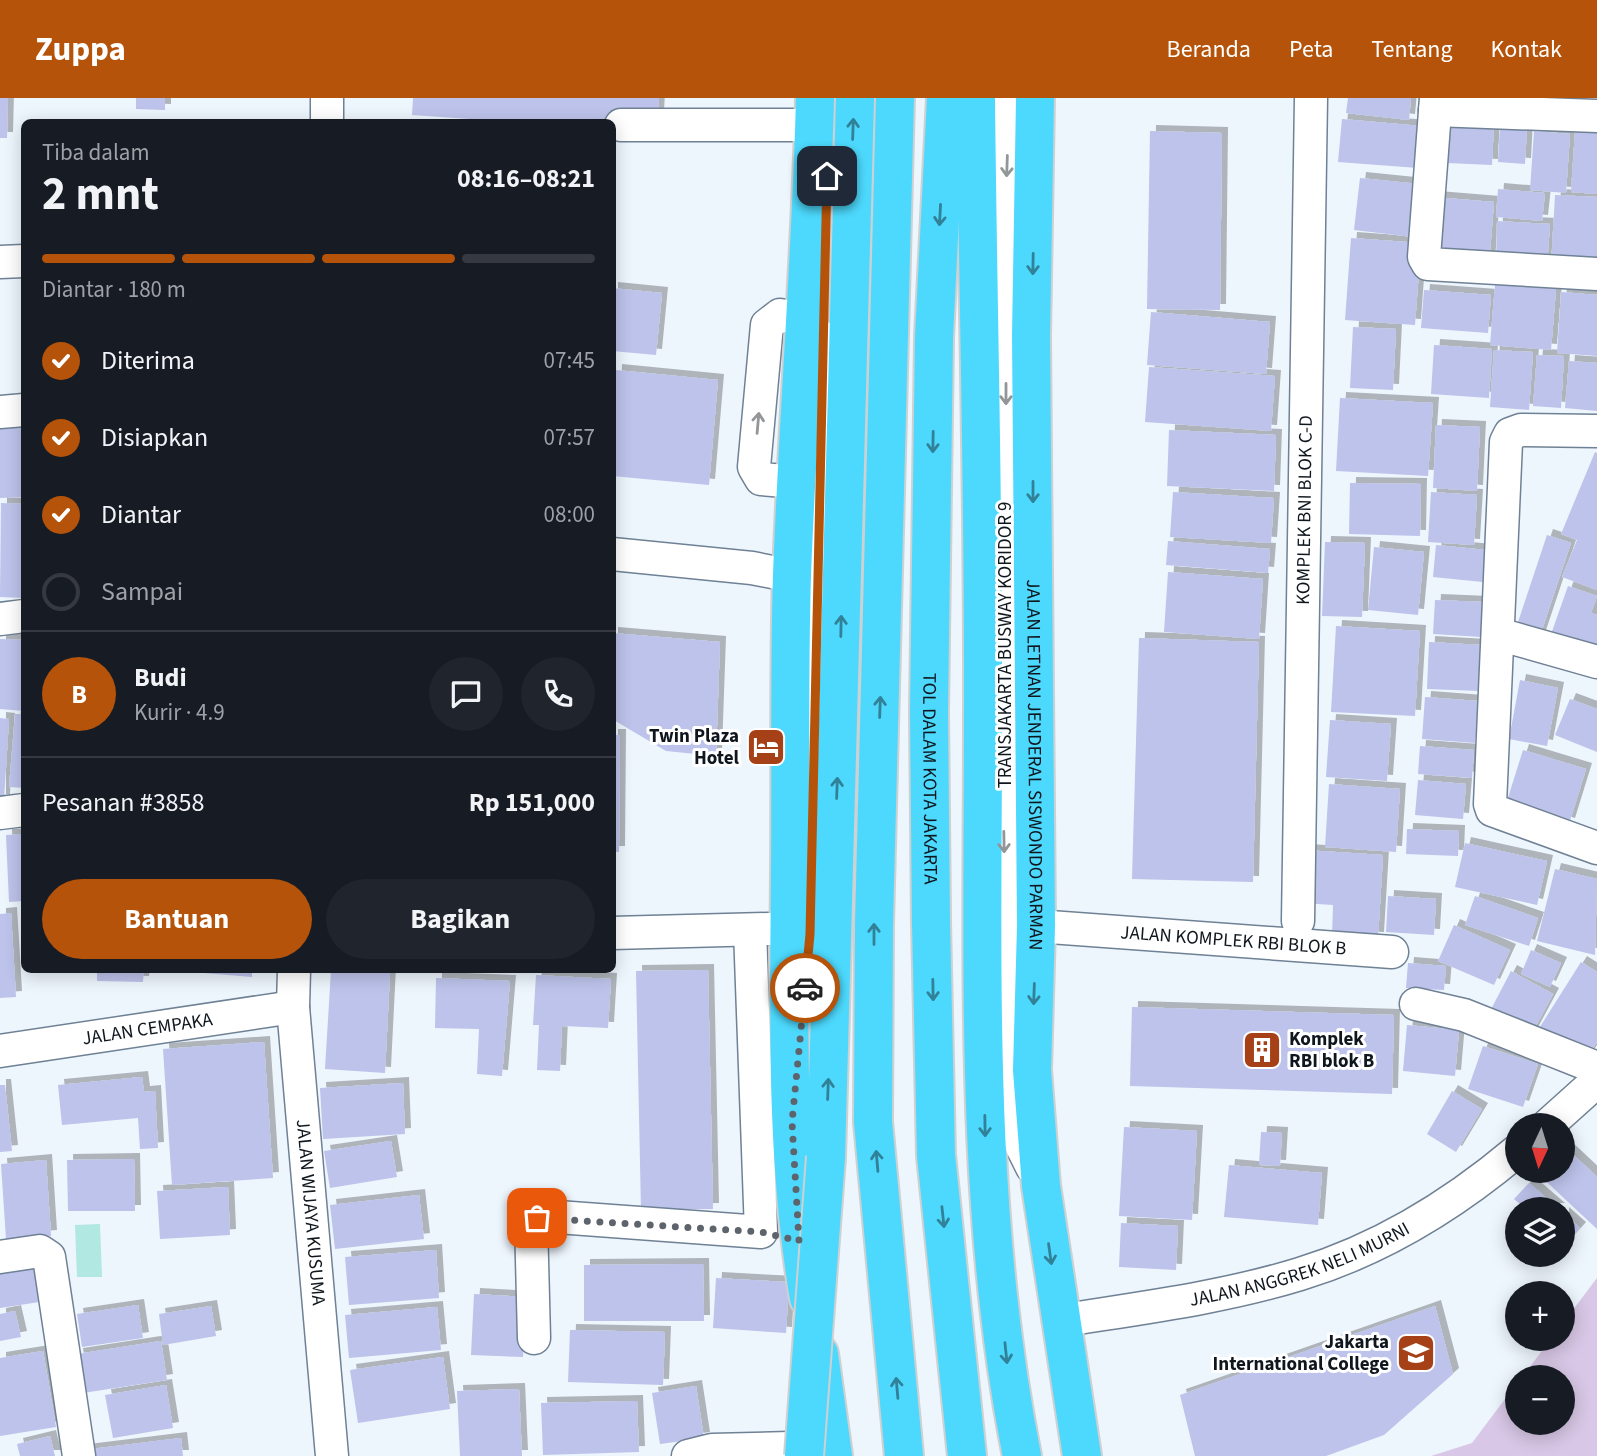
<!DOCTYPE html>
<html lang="id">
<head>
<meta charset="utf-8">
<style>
	body { margin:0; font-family:"Source Sans 3",sans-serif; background:#20242c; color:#f1f3f6; height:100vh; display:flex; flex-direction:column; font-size:26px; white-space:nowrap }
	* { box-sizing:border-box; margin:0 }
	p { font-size:23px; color:#9ea1a6 }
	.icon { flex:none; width:38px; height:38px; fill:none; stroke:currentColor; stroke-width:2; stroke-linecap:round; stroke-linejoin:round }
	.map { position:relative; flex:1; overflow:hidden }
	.side { position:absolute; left:21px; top:21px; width:595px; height:854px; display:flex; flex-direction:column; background:#171b24; border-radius:10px; box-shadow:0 4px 18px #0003 }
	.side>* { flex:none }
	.needle { width:46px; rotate:184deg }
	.controls { position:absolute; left:1505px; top:1015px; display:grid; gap:14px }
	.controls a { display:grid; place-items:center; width:70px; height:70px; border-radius:50%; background:#171b24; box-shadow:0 4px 18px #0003; font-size:35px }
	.pin { position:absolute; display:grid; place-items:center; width:60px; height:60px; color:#fff; margin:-30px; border-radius:14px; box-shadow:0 4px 10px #0006 }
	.courier { position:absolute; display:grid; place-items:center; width:70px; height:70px; margin:-35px; border:5px solid #b45309; border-radius:50%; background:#fff; color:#222; box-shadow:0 2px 9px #0007 }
	.headline em { font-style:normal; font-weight:700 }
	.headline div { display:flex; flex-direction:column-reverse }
	.headline { display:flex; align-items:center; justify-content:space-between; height:119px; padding:0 21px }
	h1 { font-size:46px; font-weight:700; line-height:52px }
	.bar { display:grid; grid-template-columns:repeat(4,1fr); gap:10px 7px; align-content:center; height:84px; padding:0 21px }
	.bar i { height:9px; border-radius:5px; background:#363941 }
	.bar .current { background:#b45309 }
	.bar p { grid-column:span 4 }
	.line { display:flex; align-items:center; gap:18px; padding:0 21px; border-top:2px solid #363941 }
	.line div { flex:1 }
	.round { display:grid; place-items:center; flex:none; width:74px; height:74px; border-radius:37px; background:#20242c }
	ol { padding:0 21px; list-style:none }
	li { display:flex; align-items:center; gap:21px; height:77px }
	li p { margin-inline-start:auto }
	li .icon { padding:7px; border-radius:50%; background:#b45309; color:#fff; stroke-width:4 }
	li:last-child { color:#9ea1a6 }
	li i { width:38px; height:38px; border:4px solid #363941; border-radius:50% }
	.primary-button { display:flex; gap:14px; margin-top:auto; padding:14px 21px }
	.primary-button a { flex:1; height:80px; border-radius:42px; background:#b45309; color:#fff; font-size:28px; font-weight:700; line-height:80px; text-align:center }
	.primary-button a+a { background:#20242c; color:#f1f3f6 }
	header { display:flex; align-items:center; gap:42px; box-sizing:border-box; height:98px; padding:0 35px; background:#b45309; color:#fff }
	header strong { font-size:33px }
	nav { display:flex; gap:38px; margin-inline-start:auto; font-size:24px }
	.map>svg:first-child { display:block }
</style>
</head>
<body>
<header>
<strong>Zuppa</strong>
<nav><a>Beranda</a><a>Peta</a><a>Tentang</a><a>Kontak</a></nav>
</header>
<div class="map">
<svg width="1597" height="1358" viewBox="0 0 1597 1358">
	<defs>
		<filter id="shadow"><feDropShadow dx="6" dy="-6" stdDeviation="0" flood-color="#0004"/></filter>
	</defs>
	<rect width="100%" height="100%" fill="#edf5fd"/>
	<!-- green -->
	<path fill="#d8c7e6" d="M1597 1180V1358H1431L1472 1345 1517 1285V1325H1563V1279H1522L1551 1241H1563V1225Z"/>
	<!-- water -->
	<path fill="#b1e8e2" d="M100 1126 102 1179H77L75 1127Z"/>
	<!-- building -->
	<path fill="#bdc3eb" filter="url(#shadow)" d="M0 0H8L7 40H0Z
		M136 0H165V12L136 11Z
		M413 0H659L658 19 614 17 605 24H473L470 21 412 17Z
		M1348 0H1411L1409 22 1346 15Z
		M1342 21 1421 28 1418 70 1338 64Z
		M1449 21 1494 24 1492 67 1447 65Z
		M1500 26 1527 28 1525 66 1498 64Z
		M1150 33 1222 35 1220 212 1147 211Z
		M1534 33 1570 36 1566 95 1530 92Z
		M1575 33 1597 34V96L1571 94Z
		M1360 80 1419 86 1413 139 1354 132Z
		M1498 91 1545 95 1542 123 1496 119Z
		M1555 97 1597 99V172L1551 169Z
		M1433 99 1494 104 1489 167 1428 162Z
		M1497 123 1550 126 1547 168 1496 165Z
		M1351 140 1421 145 1415 227 1345 222Z
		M1495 187 1556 191 1551 252 1490 247Z
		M612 190 662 195 656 257 612 253Z
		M1424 192 1491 197 1488 235 1421 230Z
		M1561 194 1597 197V258L1557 255Z
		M1151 214 1270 224 1266 276 1147 267Z
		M1353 229 1396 231 1393 292 1350 290Z
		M1434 247 1492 251 1489 300 1431 296Z
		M1494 252 1533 254 1529 312 1490 309Z
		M1537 257 1564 258 1561 310 1533 308Z
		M1569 263 1597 265V313L1565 310Z
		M1149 269 1275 278 1271 333 1145 324Z
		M616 272 718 282 709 387 612 378Z
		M1340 300 1433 305 1428 378 1336 373Z
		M1436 327 1480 329 1477 393 1433 390Z
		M24 328V399L0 400V330Z
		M1169 332 1276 337 1274 393 1167 388Z
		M1595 354 1597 355V492L1562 479 1577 442 1561 436Z
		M1350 385 1421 386 1420 438 1349 436Z
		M1173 394 1274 400 1271 445 1170 439Z
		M1431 394 1477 397 1474 447 1428 444Z
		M1 405 24 406V500L0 499Z
		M1547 437 1571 445 1540 538 1516 530Z
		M1168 443 1270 451 1268 475 1166 467Z
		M1325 444 1365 445 1362 519 1322 518Z
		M1436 447 1486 452 1483 484 1433 479Z
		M1374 449 1424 454 1418 517 1368 512Z
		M1168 474 1263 481 1259 541 1164 534Z
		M1568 488 1597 498 1591 515 1597 517V558L1549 542Z
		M1435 502 1483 504 1481 539 1433 536Z
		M1336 528 1420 533 1415 618 1331 614Z
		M612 535 720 544 716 658 666 653 612 621Z
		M1139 540 1259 544 1253 784 1132 781Z
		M0 541 24 542V613L0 611Z
		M1429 544 1481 547 1479 593 1427 591Z
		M1520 582 1558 590 1547 648 1509 641Z
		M1425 599 1478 603 1475 645 1422 641Z
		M1570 601 1597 611V654L1555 637Z
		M15 616H24V690L9 689Z
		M0 620 9 621 4 702H0Z
		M1330 622 1391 626 1387 683 1326 679Z
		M612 637H620L619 754H612Z
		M1420 648 1474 652 1472 680 1418 676Z
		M1523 652 1586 671 1569 726 1506 706Z
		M1418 682 1466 686 1463 721 1415 717Z
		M1329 686 1400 691 1396 754 1325 749Z
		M1407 731 1459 733 1458 758 1406 756Z
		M24 736V803L9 804 6 737Z
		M1465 745 1547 763 1537 807 1455 789Z
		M1304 752 1383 757 1378 840 1332 838 1333 807 1301 805Z
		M1555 771 1597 781 1595 857 1537 843Z
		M1388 798 1436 801 1434 837 1386 834Z
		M1475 798 1538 820 1529 848 1465 827Z
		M11 815 16 899 0 900V816Z
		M1454 827 1510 852 1494 887 1438 863Z
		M1531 852 1561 865 1550 889 1521 876Z
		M1581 864 1597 874V944L1585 962 1538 932Z
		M1408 865 1446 868 1444 892 1406 890Z
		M97 872H144L143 884 97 883Z
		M168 872H252V879Z
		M331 872 390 875 385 975 325 971Z
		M708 872 713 1111 641 1112 636 873Z
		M1511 873 1553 896 1530 939 1488 917Z
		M536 877 611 881 608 930 562 928 560 973 537 972 539 927H533Z
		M436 880 510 883 502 978 477 976 479 931 435 930Z
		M1132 909 1394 917 1392 996 1130 988Z
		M1407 927 1459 932 1455 978 1403 973Z
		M264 944 273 1080 172 1087 163 951Z
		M1483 948 1538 966 1523 1009 1468 991Z
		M142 979 144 994 155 993 158 1050 140 1051 138 1020 62 1027 58 987Z
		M403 985 405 1036 323 1041 320 990Z
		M0 987H5L12 1053 0 1054Z
		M1452 993 1482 1011 1456 1054 1427 1036Z
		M1124 1029 1197 1033 1192 1122 1119 1118Z
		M1261 1034 1282 1035 1280 1068 1259 1067Z
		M391 1043 397 1079 330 1090 324 1053Z
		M1563 1047 1597 1079V1131L1535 1073H1563Z
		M134 1061 135 1113H68L67 1062Z
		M46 1062 51 1138 6 1141 1 1066Z
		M1229 1067 1322 1075 1318 1127 1224 1119Z
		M1529 1085 1559 1111H1526L1514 1101Z
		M228 1089 230 1137 160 1141 157 1093Z
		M419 1097 424 1141 335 1151 330 1107Z
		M1563 1115 1580 1130 1565 1147 1563 1145Z
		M1121 1125 1178 1128 1176 1172 1119 1169Z
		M436 1152 439 1200 349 1207 345 1159Z
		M40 1161 46 1203 0 1210V1166Z
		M703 1166 704 1223H584V1167Z
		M716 1180 789 1184 786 1235 713 1230Z
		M474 1196 526 1199 523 1259 471 1257Z
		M138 1207 143 1240 82 1249 77 1216Z
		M211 1208 216 1238 163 1247 159 1216Z
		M1435 1208 1453 1276 1384 1337 1326 1358H1195L1180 1297Z
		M437 1209 441 1252 349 1260 345 1217Z
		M15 1213 21 1239 0 1243V1216Z
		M570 1232 665 1234 663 1287 568 1284Z
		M161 1243 167 1282 83 1295 77 1256Z
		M43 1253 56 1329 0 1338V1260Z
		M443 1259 450 1311 358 1325 350 1272Z
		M166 1287 173 1330 113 1340 105 1297Z
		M696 1288 704 1340 660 1346 652 1295Z
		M519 1291 522 1358H460L457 1293Z
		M637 1303 639 1354 543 1357 541 1305Z
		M50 1338 55 1358H20L17 1346Z
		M181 1340 183 1358H83V1352Z"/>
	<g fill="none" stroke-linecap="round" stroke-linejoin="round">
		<!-- minor casing -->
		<g stroke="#6f8194" stroke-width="35">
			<g id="minor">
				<path d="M1009 0 1004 700 1008 996 1022 1049 1032 1069"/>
				<path d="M1436 0 1424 159 1428 166 1597 176"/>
				<path d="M1435 12 1597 18"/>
				<path d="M327 24V0"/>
				<path d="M621 27H815"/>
				<path d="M0 164 24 163"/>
				<path d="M0 314 24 312"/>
				<path d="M1597 333 1521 332 1510 336 1506 344 1490 706 1492 712 1597 750"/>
				<path d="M797 384 761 381 754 369 767 227 780 217 807 221"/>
				<path d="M612 456 752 470 792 478"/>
				<path d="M0 521 24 518"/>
				<path d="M1498 536 1597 564"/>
				<path d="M0 715 24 712"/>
				<path id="s1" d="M1298 823 1311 0"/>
				<path id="s2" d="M1036 828 1392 854"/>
				<path d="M612 835 768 831"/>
				<path id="s3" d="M294 872 293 909 332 1358"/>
				<path d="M805 891 810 836 822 239"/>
				<path d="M1416 906 1464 917 1597 970"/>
				<path id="s4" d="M0 953 293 909"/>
				<path d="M1548 1027 1597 983"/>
				<path d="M0 1159 40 1153 49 1159 79 1358"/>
				<path id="s5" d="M1059 1223C1140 1210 1222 1200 1300 1176 1379 1152 1454 1106 1517 1053"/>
				<path d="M534 1240 531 1123 544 1118 761 1134 750 832"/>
				<path d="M688 1358 712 1352 826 1349"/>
			</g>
		</g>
		<!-- highway casing -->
		<g stroke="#cfd0d2" stroke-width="42">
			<g id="highway">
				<path d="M895 0 874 826 873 1024 904 1358"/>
				<path id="s6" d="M946 0 934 239 929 614 931 824 936 1057 967 1358"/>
				<path d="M976 0C978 207 984 415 983 622 983 867 974 1117 1022 1358"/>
				<path id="s7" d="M1035 0 1031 238 1036 828 1032 972 1041 1088 1082 1358"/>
				<path d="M826 1059 855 0"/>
				<path d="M809 1200C785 1060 789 914 790 772 791 674 789 575 792 477 798 318 811 159 815 0"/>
				<path d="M819 1256 833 1358"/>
			</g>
		</g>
		<!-- minor -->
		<use href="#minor" stroke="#fff" stroke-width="32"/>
		<!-- highway -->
		<use href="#highway" stroke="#4cd9fd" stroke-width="38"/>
		<!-- highway-bridge casing -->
		<g stroke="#cfd0d2" stroke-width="42" stroke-linecap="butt">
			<path id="highway-bridge" d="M804 1358 826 1059"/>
		</g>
		<!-- highway-bridge -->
		<use href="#highway-bridge" stroke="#4cd9fd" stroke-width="38"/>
	</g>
	<!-- one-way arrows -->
	<defs><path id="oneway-shaft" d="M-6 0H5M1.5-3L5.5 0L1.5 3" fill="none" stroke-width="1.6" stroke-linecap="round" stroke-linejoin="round" transform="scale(1.75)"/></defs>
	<g stroke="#318198">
		<use href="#oneway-shaft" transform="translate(853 31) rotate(-88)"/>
		<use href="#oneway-shaft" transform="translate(940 117) rotate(93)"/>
		<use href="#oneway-shaft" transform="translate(1033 166) rotate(91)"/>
		<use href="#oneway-shaft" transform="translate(933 344) rotate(91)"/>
		<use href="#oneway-shaft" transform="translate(1033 394) rotate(90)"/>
		<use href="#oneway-shaft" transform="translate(841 528) rotate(-89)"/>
		<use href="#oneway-shaft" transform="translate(880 609) rotate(-88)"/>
		<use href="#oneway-shaft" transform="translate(837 690) rotate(-88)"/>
		<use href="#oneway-shaft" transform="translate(874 836) rotate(-90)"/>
		<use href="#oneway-shaft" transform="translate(933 892) rotate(89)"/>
		<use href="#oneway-shaft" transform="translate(1034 896) rotate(92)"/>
		<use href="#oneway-shaft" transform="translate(828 991) rotate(-88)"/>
		<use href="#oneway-shaft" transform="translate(985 1028) rotate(89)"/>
		<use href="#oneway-shaft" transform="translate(877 1063) rotate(-95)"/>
		<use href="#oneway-shaft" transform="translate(943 1119) rotate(84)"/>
		<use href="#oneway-shaft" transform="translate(1050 1156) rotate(82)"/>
		<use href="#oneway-shaft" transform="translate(1006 1255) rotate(84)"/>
		<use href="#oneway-shaft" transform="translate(897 1290) rotate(-95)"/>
	</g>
	<g stroke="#939699">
		<use href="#oneway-shaft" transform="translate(1007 68) rotate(92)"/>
		<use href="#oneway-shaft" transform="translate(1006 296) rotate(90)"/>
		<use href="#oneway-shaft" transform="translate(758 325) rotate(-85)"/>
		<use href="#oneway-shaft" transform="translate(1004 744) rotate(89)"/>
	</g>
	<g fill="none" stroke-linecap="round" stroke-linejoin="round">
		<!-- done -->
		<path stroke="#5d646b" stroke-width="7" stroke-dasharray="0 12.6" d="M537 1120 761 1134 799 1143 792 1024 805 890"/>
		<!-- route -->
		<path stroke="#b45309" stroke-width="9" d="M805 890 810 836 827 78"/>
	</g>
	<!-- icons -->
	<defs>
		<g id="hotel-square" transform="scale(2.0125)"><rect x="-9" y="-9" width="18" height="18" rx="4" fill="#a64016" stroke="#fff"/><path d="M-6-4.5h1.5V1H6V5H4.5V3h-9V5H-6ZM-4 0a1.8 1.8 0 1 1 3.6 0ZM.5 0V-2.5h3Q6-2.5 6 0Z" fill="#fff"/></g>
		<g id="building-square" transform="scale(2.0125)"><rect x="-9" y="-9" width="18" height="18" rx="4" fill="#a64016" stroke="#fff"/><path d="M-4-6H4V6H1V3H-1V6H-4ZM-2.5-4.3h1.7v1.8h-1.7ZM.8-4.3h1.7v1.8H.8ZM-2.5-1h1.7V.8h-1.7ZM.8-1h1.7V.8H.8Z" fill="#fff"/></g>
		<g id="university-square" transform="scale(2.0125)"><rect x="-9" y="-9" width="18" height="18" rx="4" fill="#a64016" stroke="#fff"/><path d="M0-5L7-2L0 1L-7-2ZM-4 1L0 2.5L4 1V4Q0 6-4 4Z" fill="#fff"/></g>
	</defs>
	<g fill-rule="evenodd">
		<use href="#hotel-square" x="766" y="649"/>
		<use href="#building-square" x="1262" y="952"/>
		<use href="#university-square" x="1416" y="1255"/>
	</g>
	<g text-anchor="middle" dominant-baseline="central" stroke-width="6" stroke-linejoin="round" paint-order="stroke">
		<!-- street labels -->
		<g font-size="19" fill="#0f161d" stroke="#fff">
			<text stroke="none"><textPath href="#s1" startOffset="411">KOMPLEK BNI BLOK C-D</textPath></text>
			<text transform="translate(1005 547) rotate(-90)">TRANSJAKARTA BUSWAY KORIDOR 9</text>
			<text stroke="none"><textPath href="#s7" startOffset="667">JALAN LETNAN JENDERAL SISWONDO PARMAN</textPath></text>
			<text stroke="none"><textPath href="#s6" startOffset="681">TOL DALAM KOTA JAKARTA</textPath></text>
			<text stroke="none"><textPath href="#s2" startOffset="198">JALAN KOMPLEK RBI BLOK B</textPath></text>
			<text stroke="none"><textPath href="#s4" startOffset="149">JALAN CEMPAKA</textPath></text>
			<text stroke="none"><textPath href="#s3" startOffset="243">JALAN WIJAYA KUSUMA</textPath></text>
			<text stroke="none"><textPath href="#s5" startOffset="248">JALAN ANGGREK NELI MURNI</textPath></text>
		</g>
		<!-- poi labels -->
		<g font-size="19" font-weight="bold" fill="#0f161d" stroke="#fff" text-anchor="end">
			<text x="739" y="638">Twin Plaza<tspan x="739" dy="22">Hotel</tspan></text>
			<text x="1289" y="941" text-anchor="start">Komplek<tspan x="1289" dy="22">RBI blok B</tspan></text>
			<text x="1389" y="1244">Jakarta<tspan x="1389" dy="22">International College</tspan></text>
		</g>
	</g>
</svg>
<div class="controls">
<a><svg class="needle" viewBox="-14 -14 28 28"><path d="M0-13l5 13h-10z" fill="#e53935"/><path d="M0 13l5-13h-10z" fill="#9ea1a6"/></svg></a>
<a><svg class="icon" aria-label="layers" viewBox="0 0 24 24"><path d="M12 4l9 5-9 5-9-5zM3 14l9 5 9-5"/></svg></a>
<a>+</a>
<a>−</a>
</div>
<div class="pin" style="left:537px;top:1120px;background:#ea580c"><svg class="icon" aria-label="bag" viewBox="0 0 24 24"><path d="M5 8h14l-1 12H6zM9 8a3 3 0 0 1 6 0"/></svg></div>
<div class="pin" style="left:827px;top:78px;background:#1f2937"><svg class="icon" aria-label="home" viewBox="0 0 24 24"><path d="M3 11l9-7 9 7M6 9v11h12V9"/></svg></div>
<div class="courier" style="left:805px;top:890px"><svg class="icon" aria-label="car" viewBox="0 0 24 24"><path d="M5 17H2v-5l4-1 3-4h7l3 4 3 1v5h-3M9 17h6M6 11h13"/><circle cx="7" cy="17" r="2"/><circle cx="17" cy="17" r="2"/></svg></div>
<section class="side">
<div class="headline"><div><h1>2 mnt</h1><p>Tiba dalam</p></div><em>08:16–08:21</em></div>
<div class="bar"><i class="current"></i><i class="current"></i><i class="current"></i><i></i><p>Diantar · 180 m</p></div>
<ol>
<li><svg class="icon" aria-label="check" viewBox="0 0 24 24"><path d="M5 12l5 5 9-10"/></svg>Diterima<p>07:45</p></li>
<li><svg class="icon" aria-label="check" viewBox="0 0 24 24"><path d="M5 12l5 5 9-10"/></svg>Disiapkan<p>07:57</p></li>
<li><svg class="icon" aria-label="check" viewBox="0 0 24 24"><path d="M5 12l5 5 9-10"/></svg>Diantar<p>08:00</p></li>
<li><i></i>Sampai</li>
</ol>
<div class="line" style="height:126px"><b class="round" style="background:#b45309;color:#fff">B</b><div><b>Budi</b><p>Kurir · 4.9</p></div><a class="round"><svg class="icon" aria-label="chat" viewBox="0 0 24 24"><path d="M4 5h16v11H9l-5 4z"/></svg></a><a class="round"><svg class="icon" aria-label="phone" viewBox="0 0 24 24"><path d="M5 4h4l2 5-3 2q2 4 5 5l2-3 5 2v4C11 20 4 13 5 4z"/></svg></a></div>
<div class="line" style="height:91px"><div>Pesanan #3858</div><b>Rp 151,000</b></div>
<div class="primary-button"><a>Bantuan</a><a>Bagikan</a></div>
</section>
</div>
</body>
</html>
